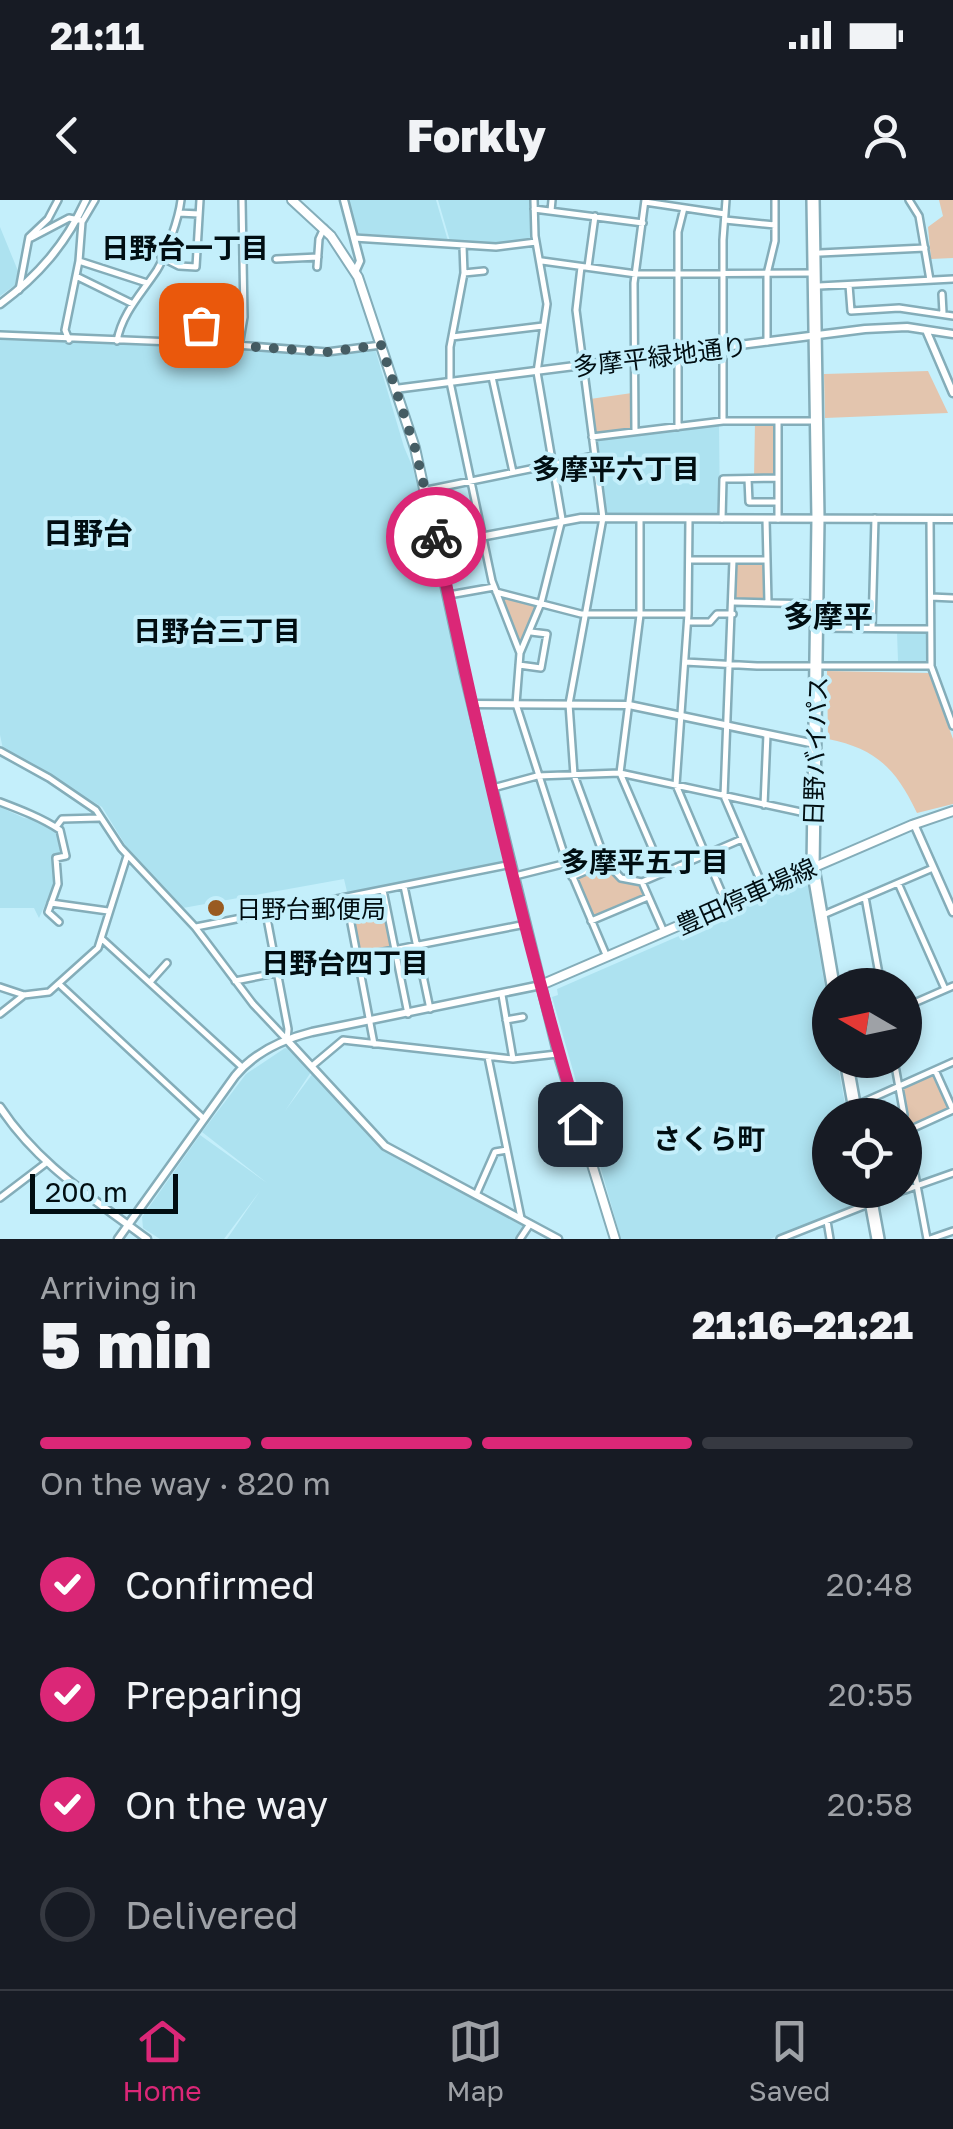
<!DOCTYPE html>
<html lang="en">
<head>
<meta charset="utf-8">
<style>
	body { margin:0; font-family:"Golos Text","Noto Sans JP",sans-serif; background:#20242c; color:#f1f3f6; height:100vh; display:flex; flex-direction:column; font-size:38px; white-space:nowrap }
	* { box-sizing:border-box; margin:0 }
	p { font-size:32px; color:#9ea1a6 }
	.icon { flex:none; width:55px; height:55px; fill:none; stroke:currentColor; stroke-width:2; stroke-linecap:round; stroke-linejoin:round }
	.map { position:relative; height:1039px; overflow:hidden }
	.side { display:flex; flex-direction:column; background:#171b24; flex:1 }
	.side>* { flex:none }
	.needle { width:65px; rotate:279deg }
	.controls { position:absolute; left:812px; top:768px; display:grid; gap:20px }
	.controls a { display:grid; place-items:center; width:110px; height:110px; border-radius:50%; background:#171b24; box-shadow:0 5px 15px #0003; font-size:50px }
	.scale { position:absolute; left:30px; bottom:25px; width:148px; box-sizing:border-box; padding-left:10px; border:5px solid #010e12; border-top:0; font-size:28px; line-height:35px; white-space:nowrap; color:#010e12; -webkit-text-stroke:8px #c4effb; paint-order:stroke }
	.pin { position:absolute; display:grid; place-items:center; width:85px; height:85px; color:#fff; margin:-42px; border-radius:20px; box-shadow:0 5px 15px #0006 }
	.courier { position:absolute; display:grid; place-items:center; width:100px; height:100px; margin:-50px; border:8px solid #db2777; border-radius:50%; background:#fff; color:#222; box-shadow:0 2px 12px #0007 }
	.summary em { font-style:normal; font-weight:800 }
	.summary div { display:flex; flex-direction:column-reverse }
	.summary { display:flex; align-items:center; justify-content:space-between; height:170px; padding:0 40px }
	h1 { font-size:65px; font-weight:800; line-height:75px }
	.bar { display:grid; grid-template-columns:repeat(4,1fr); gap:15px 10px; align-content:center; height:120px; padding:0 40px }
	.bar i { height:12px; border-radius:8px; background:#363941 }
	.bar .selected { background:#db2777 }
	.bar p { grid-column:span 4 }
	ol { padding:0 40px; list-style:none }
	li { display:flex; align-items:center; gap:30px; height:110px }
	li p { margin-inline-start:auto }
	li .icon { padding:10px; border-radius:50%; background:#db2777; color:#fff; stroke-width:4 }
	li:last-child { color:#9ea1a6 }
	li i { width:55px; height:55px; border:5px solid #363941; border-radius:50% }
	.status { display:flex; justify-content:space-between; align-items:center; height:70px; padding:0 50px; background:#171b24; direction:ltr }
	.status svg { height:28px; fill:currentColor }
	header { display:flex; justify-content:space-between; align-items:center; height:130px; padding:0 40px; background:#171b24; font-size:45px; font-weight:800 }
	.tab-bar { display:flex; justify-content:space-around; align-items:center; height:140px; border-top:2px solid #363941; background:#171b24; font-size:28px; color:#9ea1a6 }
	.tab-bar a { display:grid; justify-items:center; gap:5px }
	.tab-bar .selected { color:#db2777 }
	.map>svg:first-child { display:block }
</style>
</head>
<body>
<div class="status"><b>21:11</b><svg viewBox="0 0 49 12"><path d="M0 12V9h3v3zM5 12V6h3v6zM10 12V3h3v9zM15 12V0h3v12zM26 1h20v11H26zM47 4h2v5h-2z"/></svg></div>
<header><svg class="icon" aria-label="back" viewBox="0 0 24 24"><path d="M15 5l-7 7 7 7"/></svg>Forkly<svg class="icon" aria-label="person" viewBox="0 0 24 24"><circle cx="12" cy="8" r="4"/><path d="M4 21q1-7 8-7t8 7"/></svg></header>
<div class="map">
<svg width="953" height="1039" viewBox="0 0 953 1039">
	<rect width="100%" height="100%" fill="#c4effb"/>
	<!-- built -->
	<path fill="#ade2f0" d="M346 0H436L448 41 355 33Z
		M438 0H531L532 40 496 44 450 41Z
		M0 27 18 71 15 85 0 96Z
		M0 140 223 147 326 155 375 149 404 247 413 268 504 664 348 696 344 679 183 708 129 651 102 607 3 549 0 535Z
		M719 224 720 316 609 315 606 312 597 242 600 239Z
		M897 432H926V461H898Z
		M0 607 24 618 40 620 59 631 64 655 53 656 55 683 39 718 34 708H0Z
		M801 683 808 686 830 817V860H837L847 915H830V990H859L861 1002 770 1039H621L552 797 558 795 557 789Z
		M285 848 290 849 311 872 285 911 313 873 384 951 524 1026 515 1039H227L260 991 224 1039H160L143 1028 142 1017 200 935 267 983 202 932 246 874Z"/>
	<!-- green -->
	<path fill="#e3c5ae" d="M939 0H953V58L931 59 928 27 943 16Z
		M928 171 948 213 825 218 824 174Z
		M632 193 634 228 595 234 590 199Z
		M755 221H778V278L754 279Z
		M736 363H764V401L736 400Z
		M500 396 537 405 520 448Z
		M827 471 929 473 953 539V604L917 613C896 569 877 549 828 539Z
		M606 662 621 678 642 682 648 697 591 721 572 677Z
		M383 693 395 750 358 757 347 700Z
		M934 873 949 910 908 925 903 886Z"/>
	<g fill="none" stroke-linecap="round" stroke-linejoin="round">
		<!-- minor casing -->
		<g stroke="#84adb9" stroke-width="10">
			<path id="minor" d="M534 0 535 36 547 104 537 172 562 319 541 403 520 453 516 504 567 663 607 757
				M909 0 919 16 930 80
				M645 2 725 14
				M534 9 643 23
				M551 11 552 0
				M179 13 199 14
				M725 20 775 25
				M31 38 69 18 79 20
				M354 38 496 47 536 42
				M463 46 464 73 450 147V182L492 381 520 453
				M820 53 925 48
				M161 57 179 66 196 67 200 0
				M276 59 318 57
				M79 61 147 83
				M542 61 636 74 813 73
				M317 67 319 39 324 28
				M581 67 576 110 603 318 569 504 574 575 606 662 621 678 642 682 742 639
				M588 67 595 16
				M464 73 484 71
				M76 76 133 104
				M849 85 851 111 899 108 953 116
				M819 86 953 79
				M19 90 29 37 48 19 58 0
				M942 94 943 113
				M0 135 223 144 327 152 381 145
				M452 137 543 126
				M69 140 65 130 79 61 82 22 95 0
				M117 141C122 113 142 93 157 70 166 55 179 18 181 0
				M202 142 201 98 243 100
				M767 142V74L775 41V0
				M221 144V99
				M239 146 244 117 242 0
				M492 177 513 272
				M723 221V40L726 0
				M678 227V32L684 8
				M635 232 634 83 645 0
				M592 237 723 221H817
				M748 279 749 302H777
				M427 290 594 256
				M640 319V415L620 573 663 673
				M689 319 688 414 676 585 727 705
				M722 319 723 279 778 278
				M766 319 768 403
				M778 319V222
				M930 319 931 466 953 526
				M689 360H766
				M733 360 724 596 764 689
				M496 392 581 414H688
				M449 395 494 387
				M931 397 953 398
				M734 402 816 404
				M688 422H710L717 414H733
				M818 428 930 429
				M872 428 875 318
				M685 462 757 466H931
				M519 465 541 468 547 434 531 432
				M0 551 49 578 96 610 121 648 195 727 253 804 287 840
				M493 588 537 576 620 573 810 614
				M0 602C21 610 42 618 60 630L66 656 56 658 58 684 48 712 59 722
				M764 605 767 534
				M56 627 62 619 99 618
				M515 676 567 663
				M572 677 606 662
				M642 682 664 732
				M898 683 945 789
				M404 686 430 809
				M383 690 408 814
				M346 697 374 844
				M865 697 881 785
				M51 703 108 711
				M266 713 288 829 287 840
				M823 715 933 668
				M591 721 648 697
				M196 727 512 664
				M102 739 242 867
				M235 781 526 724
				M150 782 167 763
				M59 784 203 918
				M0 787 24 795 49 792 98 748 127 656
				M502 795 513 859
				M905 807 953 786
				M0 814 24 795
				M506 820 523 817
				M488 857 521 1018
				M894 860 904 915
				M312 866 343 840 513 859 557 854
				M935 870 953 910
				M857 905 953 862
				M905 921 927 1039
				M907 931 953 910
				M545 932 580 924
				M905 990 953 973
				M476 995 495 952 507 950
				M0 998 46 963
				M827 1021 830 1039
				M520 1039 530 1024
				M780 1039 904 990
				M930 1039 953 1031"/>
		</g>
		<!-- tertiary casing -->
		<g stroke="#84adb9" stroke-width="11">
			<path id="tertiary" d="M344 0 360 61 355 72
				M0 104C38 76 66 44 86 0
				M926 130 953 193
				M395 189 865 129 907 127 953 134
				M438 345 581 318 953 319
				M472 504 629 505 815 544
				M914 624 953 712
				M287 840 385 946 558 1039
				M0 907C38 965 93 998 147 1039
				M118 1039 235 876C254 853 284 839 312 832L541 785"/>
		</g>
		<!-- secondary casing -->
		<g stroke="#84adb9" stroke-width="12">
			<path id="secondary" d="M292 0 331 36 358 77 415 248 464 472 558 854 615 1039
				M541 785 912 625 953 611"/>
		</g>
		<!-- trunk casing -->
		<g stroke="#84adb9" stroke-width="16">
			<path id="trunk" d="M813 0 818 319 813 668 833 785
				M846 860 856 915
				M869 990 878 1039"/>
		</g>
		<!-- minor -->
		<use href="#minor" stroke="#fff" stroke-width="5"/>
		<!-- tertiary -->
		<use href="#tertiary" stroke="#fff" stroke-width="6"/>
		<!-- secondary -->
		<use href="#secondary" stroke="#fff" stroke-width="8"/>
		<!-- trunk -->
		<use href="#trunk" stroke="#fff" stroke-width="11"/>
	</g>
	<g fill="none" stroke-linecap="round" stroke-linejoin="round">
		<!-- done -->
		<path stroke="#455d64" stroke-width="10" stroke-dasharray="0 18" d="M201 125 202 143 327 152 381 145 415 248 436 337"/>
		<!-- route -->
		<path stroke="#db2777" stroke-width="12" d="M436 337C478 534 522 731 580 924"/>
	</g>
	<!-- markers -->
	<circle fill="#995b21" stroke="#c4effb" stroke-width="4" cx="216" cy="708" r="10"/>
	<g text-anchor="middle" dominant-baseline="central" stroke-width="8" stroke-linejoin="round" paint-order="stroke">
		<!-- street labels -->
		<g font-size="25" fill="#010e12" stroke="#c4effb">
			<text transform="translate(660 156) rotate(-7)">多摩平緑地通り</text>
			<text transform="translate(815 551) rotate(-88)">日野バイパス</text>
			<text transform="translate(746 696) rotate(-24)">豊田停車場線</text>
		</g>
		<!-- poi labels -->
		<g font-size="25" fill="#010e12" stroke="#c4effb" text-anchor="start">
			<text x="236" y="708">日野台郵便局</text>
		</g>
		<!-- neighbourhood labels -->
		<g font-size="28" font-weight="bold" fill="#010e12" stroke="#c4effb">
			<text x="185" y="47">日野台一丁目</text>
			<text x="616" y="268">多摩平六丁目</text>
			<text x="217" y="430">日野台三丁目</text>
			<text x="645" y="661">多摩平五丁目</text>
			<text x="345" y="762">日野台四丁目</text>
			<text x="709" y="938">さくら町</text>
		</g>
		<!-- quarter labels -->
		<g font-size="30" font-weight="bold" fill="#010e12" stroke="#c4effb">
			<text x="88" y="333">日野台</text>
			<text x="828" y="416">多摩平</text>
		</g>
	</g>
</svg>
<div class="controls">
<a><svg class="needle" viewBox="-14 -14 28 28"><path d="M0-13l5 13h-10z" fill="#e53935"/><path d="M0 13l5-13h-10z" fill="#9ea1a6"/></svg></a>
<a><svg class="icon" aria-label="locate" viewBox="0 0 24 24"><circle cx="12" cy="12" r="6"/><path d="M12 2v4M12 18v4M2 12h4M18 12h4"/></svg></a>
</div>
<div class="scale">200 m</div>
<div class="pin" style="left:201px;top:125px;background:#ea580c"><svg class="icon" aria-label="bag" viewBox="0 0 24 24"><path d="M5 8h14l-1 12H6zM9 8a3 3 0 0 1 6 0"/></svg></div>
<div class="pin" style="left:580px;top:924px;background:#1f2937"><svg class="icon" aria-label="home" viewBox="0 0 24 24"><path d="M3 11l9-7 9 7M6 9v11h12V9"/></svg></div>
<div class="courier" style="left:436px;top:337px"><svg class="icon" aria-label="bike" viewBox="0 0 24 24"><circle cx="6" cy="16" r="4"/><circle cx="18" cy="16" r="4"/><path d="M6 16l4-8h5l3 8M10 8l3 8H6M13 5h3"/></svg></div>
</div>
<section class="side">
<div class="summary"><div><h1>5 min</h1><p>Arriving in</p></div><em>21:16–21:21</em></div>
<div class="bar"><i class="selected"></i><i class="selected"></i><i class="selected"></i><i></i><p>On the way · 820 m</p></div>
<ol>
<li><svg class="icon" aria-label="check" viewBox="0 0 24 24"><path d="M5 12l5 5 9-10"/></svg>Confirmed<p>20:48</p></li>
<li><svg class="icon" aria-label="check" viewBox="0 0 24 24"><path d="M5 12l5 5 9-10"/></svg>Preparing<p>20:55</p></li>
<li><svg class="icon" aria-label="check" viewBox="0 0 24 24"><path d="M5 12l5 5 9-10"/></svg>On the way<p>20:58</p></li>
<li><i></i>Delivered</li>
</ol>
</section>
<nav class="tab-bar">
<a class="selected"><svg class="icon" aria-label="home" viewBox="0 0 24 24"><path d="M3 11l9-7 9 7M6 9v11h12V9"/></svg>Home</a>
<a><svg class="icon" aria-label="map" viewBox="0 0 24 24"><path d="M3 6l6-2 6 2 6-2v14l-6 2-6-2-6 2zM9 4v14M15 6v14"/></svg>Map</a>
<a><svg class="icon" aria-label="saved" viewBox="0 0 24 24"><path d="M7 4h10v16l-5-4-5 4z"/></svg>Saved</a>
</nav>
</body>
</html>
